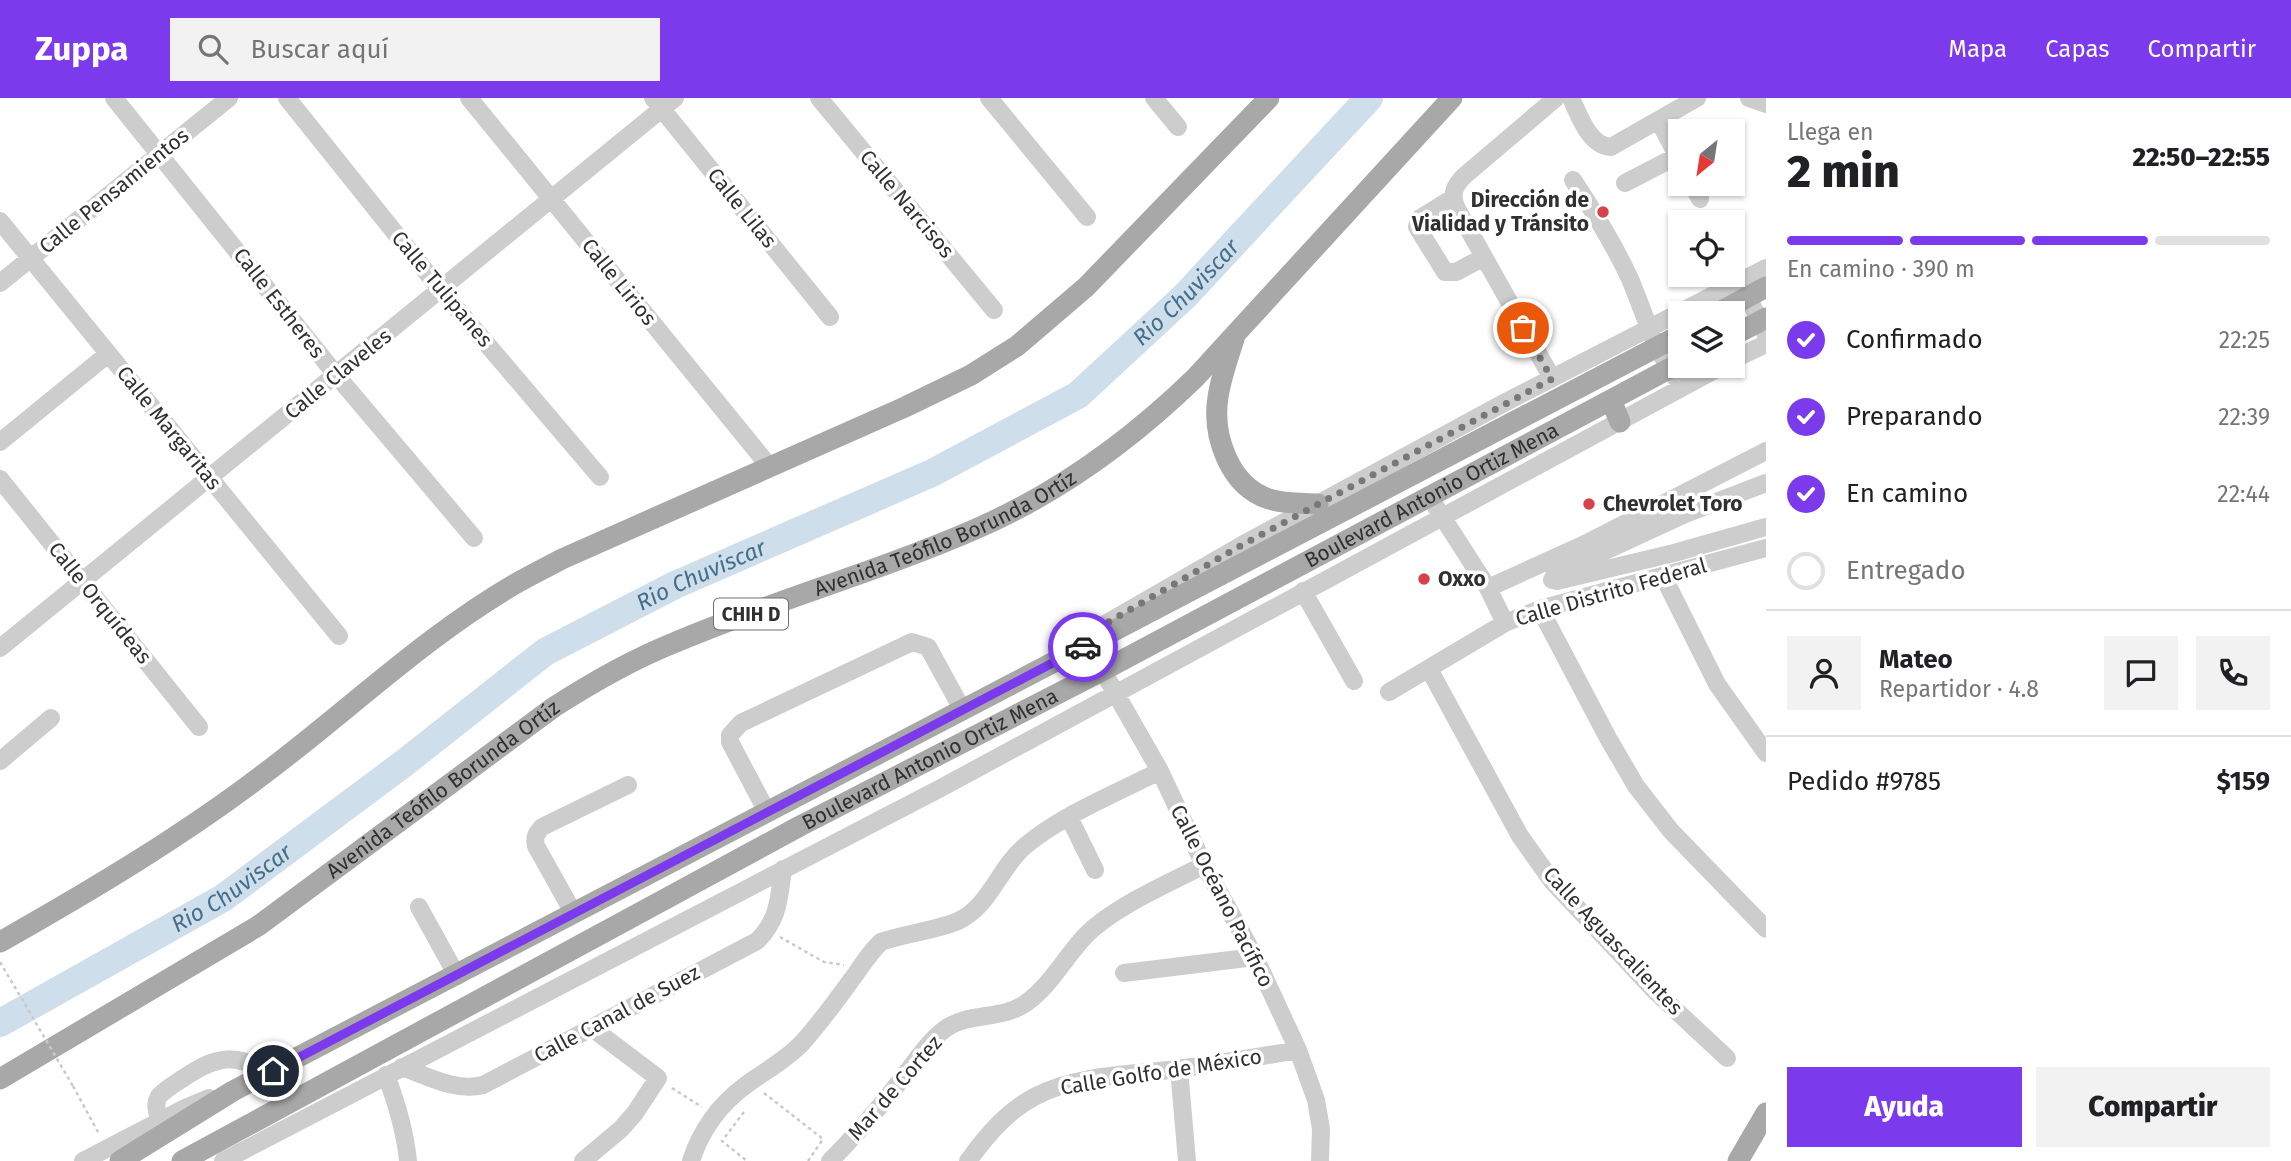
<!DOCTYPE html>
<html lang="es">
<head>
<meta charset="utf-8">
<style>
	body { margin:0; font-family:"Fira Sans",sans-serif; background:#f2f2f2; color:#202124; height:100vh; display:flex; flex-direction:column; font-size:26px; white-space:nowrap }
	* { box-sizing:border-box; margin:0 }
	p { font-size:23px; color:#757577 }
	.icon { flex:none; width:38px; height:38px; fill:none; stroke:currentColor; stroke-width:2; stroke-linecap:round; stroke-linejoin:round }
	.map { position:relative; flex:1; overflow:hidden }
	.sheet { display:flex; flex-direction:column; background:#fff; width:525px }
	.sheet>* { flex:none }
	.needle { width:46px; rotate:210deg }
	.controls { position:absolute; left:1668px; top:21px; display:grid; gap:14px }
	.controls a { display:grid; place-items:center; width:77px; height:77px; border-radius:0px; background:#fff; box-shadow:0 2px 5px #0004; font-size:35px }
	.pin { position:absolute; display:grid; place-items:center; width:60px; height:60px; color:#fff; margin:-30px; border:4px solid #fff; border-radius:50%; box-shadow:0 2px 7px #0007 }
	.courier { position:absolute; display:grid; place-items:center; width:70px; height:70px; margin:-35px; border:5px solid #7c3aed; border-radius:50%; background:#fff; color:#222; box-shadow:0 2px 9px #0007 }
	.head em { font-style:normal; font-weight:800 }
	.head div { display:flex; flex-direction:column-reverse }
	.head { display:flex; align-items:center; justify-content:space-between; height:119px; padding:0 21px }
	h1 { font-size:46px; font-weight:800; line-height:52px }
	.bar { display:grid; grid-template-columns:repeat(4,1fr); gap:10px 7px; align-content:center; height:84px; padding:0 21px }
	.bar i { height:9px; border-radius:5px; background:#e0e0e0 }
	.bar .current { background:#7c3aed }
	.bar p { grid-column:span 4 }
	.line { display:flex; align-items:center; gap:18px; padding:0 21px; border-top:2px solid #e0e0e0 }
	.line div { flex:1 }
	.round { display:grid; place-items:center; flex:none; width:74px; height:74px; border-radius:0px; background:#f2f2f2 }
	ol { padding:0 21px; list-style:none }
	li { display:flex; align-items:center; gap:21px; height:77px }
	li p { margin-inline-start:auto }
	li .icon { padding:7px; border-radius:50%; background:#7c3aed; color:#fff; stroke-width:4 }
	li:last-child { color:#757577 }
	li i { width:38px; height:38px; border:4px solid #e0e0e0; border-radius:50% }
	.button { display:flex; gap:14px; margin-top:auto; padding:14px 21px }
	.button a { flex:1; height:80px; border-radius:0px; background:#7c3aed; color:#fff; font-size:28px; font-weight:800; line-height:80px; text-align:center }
	.button a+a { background:#f2f2f2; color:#202124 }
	header { display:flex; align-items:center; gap:42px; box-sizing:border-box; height:98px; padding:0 35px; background:#7c3aed; color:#fff }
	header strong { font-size:33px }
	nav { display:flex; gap:38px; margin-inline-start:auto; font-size:24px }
	.search { width:490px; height:63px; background:#f2f2f2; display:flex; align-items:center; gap:18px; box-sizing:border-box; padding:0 24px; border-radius:0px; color:#757577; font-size:26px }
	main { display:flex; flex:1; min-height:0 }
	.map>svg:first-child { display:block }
</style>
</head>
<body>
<header>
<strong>Zuppa</strong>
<div class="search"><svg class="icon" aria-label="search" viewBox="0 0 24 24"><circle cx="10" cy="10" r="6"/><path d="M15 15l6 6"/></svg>Buscar aquí</div>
<nav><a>Mapa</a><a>Capas</a><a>Compartir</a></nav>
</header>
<main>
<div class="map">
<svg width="1766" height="1063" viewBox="0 0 1766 1063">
	<rect width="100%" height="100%" fill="#fff"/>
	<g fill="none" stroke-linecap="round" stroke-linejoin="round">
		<!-- river -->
		<path stroke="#cedeea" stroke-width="28" id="s1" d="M0 925 223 800 403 666 545 554 675 487 932 375 1078 297 1185 198 1369 0"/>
		<!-- path -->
		<path stroke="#cacaca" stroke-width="2.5" stroke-dasharray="3.5 3.5" stroke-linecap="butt" d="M780 839 824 864 844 867
			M73 988 99 1036
			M672 990 702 1009
			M764 995 823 1041 808 1063
			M744 1014 722 1043 747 1063"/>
		<!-- minor -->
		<path stroke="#cdcdcd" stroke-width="18" d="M114 0 337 278 474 440
			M287 0 440 191 600 379
			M469 0 769 368
			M653 0 830 219
			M819 0 994 212
			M989 0 1087 119
			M1154 0 1178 29
			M1571 0C1579 17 1589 48 1611 49L1697 0
			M1749 0 1766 6
			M1659 23 1680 63
			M1573 82C1594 114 1614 146 1630 181 1644 214 1654 251 1676 280
			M1625 85 1677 58
			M1692 86 1700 101
			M1453 100 1419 121 1417 129 1445 174H1456L1484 159
			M0 123 339 538
			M0 185 229 0
			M1742 186 1766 237
			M1732 262 1766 246
			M1552 280 1457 111C1451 97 1453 90 1463 79L1556 0
			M0 344 108 256
			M0 381 199 629
			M1766 385 1685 416 1555 476 1552 482 1557 483 1674 455 1766 429
			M1436 409 1488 490 1505 525
			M1663 478 1717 586 1766 655
			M1488 490 1585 446 1766 353
			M1303 493 1354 583
			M1540 511 1608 640 1636 688 1671 733 1766 831
			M0 550 675 0
			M1429 571 1520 738 1552 783 1655 893 1727 960
			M1389 594 1505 525 1540 511 1766 450
			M0 663 51 620
			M767 714 730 644V637L741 625 912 544 928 549 963 613
			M1069 719 1095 772
			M419 809 457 878
			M574 816 536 748C534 739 536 736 542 729L628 687
			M1124 875 1255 859
			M402 969C427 978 456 994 483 987L757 843C779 822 779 799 783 771
			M1179 971 1187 1063
			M386 977C397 1006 405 1032 408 1063
			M160 1023C157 1014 154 1007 159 998 167 990 176 985 185 979 222 954 234 959 273 973
			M83 1063 185 1010 209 1000
			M223 1063 939 691 1722 268
			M583 1063 621 1031 635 1015 658 980 592 930
			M691 1063C701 1032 720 1006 746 987 765 973 786 962 802 945 821 924 838 900 855 877 863 866 870 854 881 844 903 836 938 832 958 823 990 808 999 770 1025 748 1064 716 1114 696 1160 673
			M830 1063C854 1039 876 1014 897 987 912 969 926 945 945 931 968 914 1003 922 1026 905 1051 887 1065 859 1086 837 1115 808 1168 786 1204 767
			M968 1063C987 1037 1007 1013 1036 998 1079 976 1131 977 1177 971 1218 966 1258 959 1298 952
			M1320 1063 1321 1031 1316 1002 1298 952 1255 859 1204 767 1160 673 1088 547C1089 536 1097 531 1105 526L1242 447 1502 306 1766 170"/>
		<!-- major -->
		<g stroke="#a8a8a8" stroke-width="21">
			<path d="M1718 215 1766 189"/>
			<path d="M1732 238 1766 220"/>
			<path d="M1234 241C1228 260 1221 279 1218 299 1212 337 1229 388 1269 401 1285 406 1302 405 1318 406"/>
			<path d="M1611 302 1620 324"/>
			<path d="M0 844C92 792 186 736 269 672 351 610 427 537 515 486 531 477 547 469 562 461L905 309 971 277 1017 248 1086 189 1269 0"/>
			<path id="s2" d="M0 981 258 828 554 609C593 584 633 561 676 544 775 502 880 473 978 430 1060 394 1131 342 1195 280L1452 0"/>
			<path d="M120 1063 233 993 1680 237"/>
			<path id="s3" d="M182 1063 800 728 1102 573 1680 265"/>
			<path d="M1738 1063 1766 1015"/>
		</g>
		<!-- path-bridge -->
		<path stroke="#cacaca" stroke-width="2.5" stroke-dasharray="3.5 3.5" stroke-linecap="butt" d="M0 864 73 988"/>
	</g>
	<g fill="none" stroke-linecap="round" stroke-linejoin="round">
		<!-- done -->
		<path stroke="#787878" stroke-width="7" stroke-dasharray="0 12.6" d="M1083 549 1088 547 1093 535 1105 526 1242 447 1552 281 1523 230"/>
		<!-- route -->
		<path stroke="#7c3aed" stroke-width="9" d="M273 973 1083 549"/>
	</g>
	<!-- markers -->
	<g fill="#d7424a" stroke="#fff" stroke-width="2.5">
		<circle cx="1603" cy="114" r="7"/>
		<circle cx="1589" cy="406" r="7"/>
		<circle cx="1424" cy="481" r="7"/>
	</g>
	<g text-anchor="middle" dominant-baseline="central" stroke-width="7" stroke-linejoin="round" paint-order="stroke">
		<!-- shield labels -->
		<rect fill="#fff" stroke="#6e6e6e" stroke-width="2" x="714" y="500.5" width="74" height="31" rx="5"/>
		<g font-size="19" font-weight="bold" fill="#303030">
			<text x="751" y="516">CHIH D</text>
		</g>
		<!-- street labels -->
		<g font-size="21" fill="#303030" stroke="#fff">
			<text transform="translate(114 93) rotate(-39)">Calle Pensamientos</text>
			<text transform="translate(907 106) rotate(50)">Calle Narcisos</text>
			<text transform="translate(742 110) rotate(51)">Calle Lilas</text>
			<text transform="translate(619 184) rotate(51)">Calle Lirios</text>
			<text transform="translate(442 191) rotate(50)">Calle Tulipanes</text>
			<text transform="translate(279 205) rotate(52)">Calle Estheres</text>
			<text transform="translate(338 276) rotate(-39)">Calle Claveles</text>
			<text transform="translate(169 330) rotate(51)">Calle Margaritas</text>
			<text stroke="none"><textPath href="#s3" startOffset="1416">Boulevard Antonio Ortiz Mena</textPath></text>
			<text stroke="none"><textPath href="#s2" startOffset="1097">Avenida Teófilo Borunda Ortíz</textPath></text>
			<text transform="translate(1611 494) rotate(-16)">Calle Distrito Federal</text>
			<text transform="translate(100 505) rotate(51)">Calle Orquídeas</text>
			<text stroke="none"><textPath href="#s3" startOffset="849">Boulevard Antonio Ortiz Mena</textPath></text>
			<text stroke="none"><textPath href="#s2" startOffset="530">Avenida Teófilo Borunda Ortíz</textPath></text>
			<text transform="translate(1222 798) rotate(63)">Calle Océano Pacífico</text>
			<text transform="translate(1613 843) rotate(47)">Calle Aguascalientes</text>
			<text transform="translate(617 916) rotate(-28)">Calle Canal de Suez</text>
			<text transform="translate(1161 974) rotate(-9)">Calle Golfo de México</text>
			<text transform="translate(895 990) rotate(-49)">Mar de Cortez</text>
		</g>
		<!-- poi labels -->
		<g font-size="21" font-weight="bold" fill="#303030" stroke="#fff" text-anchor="start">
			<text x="1589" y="102" text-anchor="end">Dirección de<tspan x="1589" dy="24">Vialidad y Tránsito</tspan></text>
			<text x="1603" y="406">Chevrolet Toro</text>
			<text x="1438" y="481">Oxxo</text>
		</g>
		<!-- water labels -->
		<g font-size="23" font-style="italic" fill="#446f8c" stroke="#fff">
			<text stroke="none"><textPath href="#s1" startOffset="1402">Rio Chuviscar</textPath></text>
			<text stroke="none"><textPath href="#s1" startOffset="835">Rio Chuviscar</textPath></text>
			<text stroke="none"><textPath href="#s1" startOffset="268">Rio Chuviscar</textPath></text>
		</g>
	</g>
</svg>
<div class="controls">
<a><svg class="needle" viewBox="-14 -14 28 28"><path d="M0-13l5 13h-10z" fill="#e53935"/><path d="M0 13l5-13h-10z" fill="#757577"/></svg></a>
<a><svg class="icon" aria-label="locate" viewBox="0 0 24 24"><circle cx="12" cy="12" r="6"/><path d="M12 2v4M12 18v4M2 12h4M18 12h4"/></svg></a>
<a><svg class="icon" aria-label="layers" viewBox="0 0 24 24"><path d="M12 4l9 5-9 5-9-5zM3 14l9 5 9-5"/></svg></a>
</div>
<div class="pin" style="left:1523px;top:230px;background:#ea580c"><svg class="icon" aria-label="bag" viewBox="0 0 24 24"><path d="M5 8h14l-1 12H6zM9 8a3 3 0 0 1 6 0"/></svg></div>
<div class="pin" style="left:273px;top:973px;background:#1f2937"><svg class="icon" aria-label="home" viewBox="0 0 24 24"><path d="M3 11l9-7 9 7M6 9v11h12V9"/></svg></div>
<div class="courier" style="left:1083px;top:549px"><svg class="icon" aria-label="car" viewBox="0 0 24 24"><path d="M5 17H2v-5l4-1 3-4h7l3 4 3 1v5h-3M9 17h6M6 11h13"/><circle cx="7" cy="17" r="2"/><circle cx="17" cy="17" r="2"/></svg></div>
</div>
<section class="sheet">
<div class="head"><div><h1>2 min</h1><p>Llega en</p></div><em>22:50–22:55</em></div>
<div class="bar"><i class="current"></i><i class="current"></i><i class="current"></i><i></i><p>En camino · 390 m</p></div>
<ol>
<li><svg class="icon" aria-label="check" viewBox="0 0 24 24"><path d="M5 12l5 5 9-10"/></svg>Confirmado<p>22:25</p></li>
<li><svg class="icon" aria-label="check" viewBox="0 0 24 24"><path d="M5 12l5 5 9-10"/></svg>Preparando<p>22:39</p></li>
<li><svg class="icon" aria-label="check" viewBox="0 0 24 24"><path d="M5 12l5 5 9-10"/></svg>En camino<p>22:44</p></li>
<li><i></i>Entregado</li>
</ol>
<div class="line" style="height:126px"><a class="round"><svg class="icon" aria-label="person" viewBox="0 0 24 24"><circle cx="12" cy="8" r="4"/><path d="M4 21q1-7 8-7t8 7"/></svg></a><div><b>Mateo</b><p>Repartidor · 4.8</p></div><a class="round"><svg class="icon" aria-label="chat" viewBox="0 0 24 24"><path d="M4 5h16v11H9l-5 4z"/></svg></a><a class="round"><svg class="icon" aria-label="phone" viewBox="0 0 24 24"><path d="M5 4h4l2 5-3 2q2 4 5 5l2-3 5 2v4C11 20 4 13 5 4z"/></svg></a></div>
<div class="line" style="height:91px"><div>Pedido #9785</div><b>$159</b></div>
<div class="button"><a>Ayuda</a><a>Compartir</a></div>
</section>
</main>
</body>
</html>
